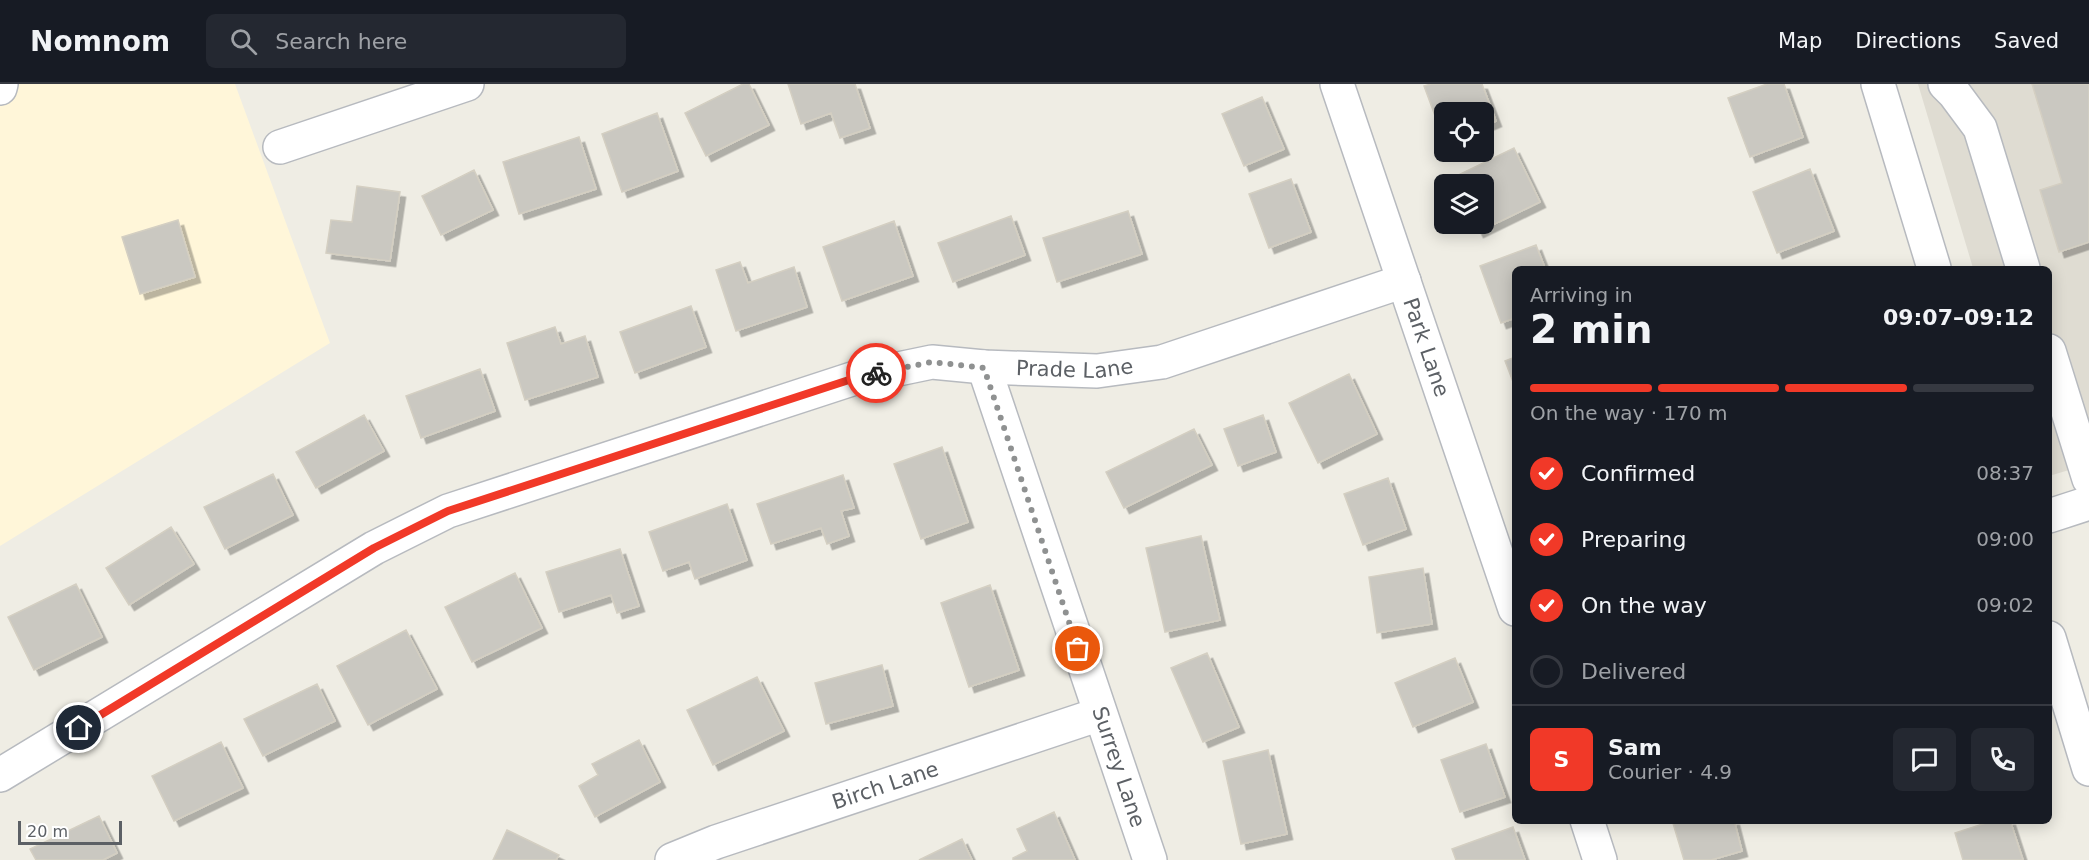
<!DOCTYPE html>
<html lang="en">
<head>
<meta charset="utf-8">
<style>
	body { margin:0; font-family:"DejaVu Sans",sans-serif; background:#242831; color:#f1f3f6; height:100vh; display:flex; flex-direction:column; font-size:22px; white-space:nowrap }
	* { box-sizing:border-box; margin:0 }
	p { font-size:20px; color:#9ea1a6 }
	.icon { flex:none; width:33px; height:33px; fill:none; stroke:currentColor; stroke-width:2; stroke-linecap:round; stroke-linejoin:round }
	.map { position:relative; flex:1; overflow:hidden }
	.drawer { position:absolute; left:1512px; top:182px; width:540px; height:558px; display:flex; flex-direction:column; background:#171b24; border-radius:9px; box-shadow:0 3px 15px #0003 }
	.drawer>* { flex:none }
	.tools { position:absolute; left:1434px; top:18px; display:grid; gap:12px }
	.tools a { display:grid; place-items:center; width:60px; height:60px; border-radius:9px; background:#171b24; box-shadow:0 3px 15px #0003; font-size:30px }
	.scale { position:absolute; left:18px; bottom:15px; width:104px; box-sizing:border-box; padding-left:6px; border:3px solid #5c6065; border-top:0; font-size:16px; line-height:21px; white-space:nowrap; color:#5c6065; -webkit-text-stroke:4px #fff; paint-order:stroke }
	.pin { position:absolute; display:grid; place-items:center; width:51px; height:51px; color:#fff; margin:-26px; border:3px solid #fff; border-radius:50%; box-shadow:0 2px 6px #0007 }
	.courier { position:absolute; display:grid; place-items:center; width:60px; height:60px; margin:-30px; border:4px solid #f13928; border-radius:50%; background:#fff; color:#222; box-shadow:0 2px 8px #0007 }
	.overview em { font-style:normal; font-weight:800 }
	.overview div { display:flex; flex-direction:column-reverse }
	.overview { display:flex; align-items:center; justify-content:space-between; height:102px; padding:0 18px }
	h1 { font-size:39px; font-weight:800; line-height:45px }
	.bar { display:grid; grid-template-columns:repeat(4,1fr); gap:9px 6px; align-content:center; height:72px; padding:0 18px }
	.bar i { height:8px; border-radius:4px; background:#363941 }
	.bar .on { background:#f13928 }
	.bar p { grid-column:span 4 }
	.line { display:flex; align-items:center; gap:15px; padding:0 18px; border-top:2px solid #363941 }
	.line div { flex:1 }
	.round { display:grid; place-items:center; flex:none; width:63px; height:63px; border-radius:9px; background:#242831 }
	ol { padding:0 18px; list-style:none }
	li { display:flex; align-items:center; gap:18px; height:66px }
	li p { margin-inline-start:auto }
	li .icon { padding:6px; border-radius:50%; background:#f13928; color:#fff; stroke-width:4 }
	li:last-child { color:#9ea1a6 }
	li i { width:33px; height:33px; border:3px solid #363941; border-radius:50% }
	header { display:flex; align-items:center; gap:36px; box-sizing:border-box; height:84px; padding:0 30px; background:#171b24; border-bottom:2px solid #363941 }
	header strong { font-size:28px }
	nav { display:flex; gap:33px; margin-inline-start:auto; font-size:21px }
	.search { width:420px; height:54px; background:#242831; display:flex; align-items:center; gap:15px; box-sizing:border-box; padding:0 21px; border-radius:9px; color:#9ea1a6; font-size:22px }
	.map>svg:first-child { display:block }
</style>
</head>
<body>
<header>
<strong>Nomnom</strong>
<div class="search"><svg class="icon" aria-label="search" viewBox="0 0 24 24"><circle cx="10" cy="10" r="6"/><path d="M15 15l6 6"/></svg>Search here</div>
<nav><a>Map</a><a>Directions</a><a>Saved</a></nav>
</header>
<div class="map">
<svg width="2089" height="776" viewBox="0 0 2089 776">
	<defs>
		<filter id="shadow"><feDropShadow dx="5.5" dy="5.5" stdDeviation="0" flood-color="#0004"/></filter>
	</defs>
	<rect width="100%" height="100%" fill="#efede4"/>
	<!-- commercial -->
	<path fill="#fff6d9" d="M0 0H235L330 259 0 462Z"/>
	<!-- education -->
	<path fill="#dfdcd2" d="M1918 0H2089V380L2049 392V184H1973Z"/>
	<!-- building -->
	<path fill="#cac8c1" stroke="#d4cfc2" stroke-width="1.5" filter="url(#shadow)" d="M743 0H749L769 41 706 72 685 29Z
		M788 0H855L870 44 840 54 831 29 801 40Z
		M1431 0H1482L1496 37 1484 42V28H1444V56L1424 2Z
		M1767 0H1784L1803 53 1750 73 1728 14Z
		M2032 0H2089V158L2059 168 2040 106 2062 99Z
		M1262 13 1284 65 1244 82 1222 30Z
		M657 29 678 87 622 108 602 50Z
		M579 53 596 105 519 130 503 78Z
		M1514 64 1540 118 1478 148 1474 140H1484V100H1455L1452 94Z
		M1810 85 1834 147 1777 169 1753 108Z
		M474 86 493 126 441 151 422 112Z
		M1291 95 1311 148 1269 164 1249 110Z
		M357 102 400 108 390 177 326 169 331 136 352 138Z
		M1128 127 1142 170 1057 198 1043 154Z
		M1011 132 1025 171 953 198 938 159Z
		M178 136 195 193 140 210 122 153Z
		M894 137 913 192 842 217 823 163Z
		M1536 161 1545 184H1515V234L1501 239 1480 182Z
		M740 178 748 199 794 183 807 223 736 247 716 186Z
		M691 222 706 263 635 289 620 248Z
		M555 243 561 260 585 252 598 293 525 316 507 259Z
		M1515 273V303L1505 277Z
		M480 285 495 327 421 354 406 312Z
		M1349 290 1377 350 1318 379 1289 319Z
		M364 331 384 367 316 404 296 368Z
		M1263 331 1276 368 1238 382 1224 345Z
		M1194 345 1212 381 1124 424 1106 388Z
		M942 363 968 438 921 455 894 380Z
		M273 390 293 431 225 465 204 423Z
		M843 391 854 424 841 427 849 452 827 460 821 444 771 460 757 420Z
		M1388 394 1406 445 1363 461 1344 410Z
		M727 420 747 476 695 495 689 478 663 487 649 448Z
		M171 443 194 480 129 521 106 484Z
		M1201 452 1220 536 1165 548 1146 464Z
		M620 465 639 522 617 529 611 511 559 528 546 488Z
		M1423 484 1432 540 1377 549 1369 493Z
		M515 489 542 544 472 578 445 523Z
		M76 500 102 553 34 586 8 533Z
		M990 501 1019 586 969 603 941 519Z
		M406 546 437 605 368 641 337 582Z
		M1207 569 1239 643 1203 658 1171 584Z
		M1455 574 1473 618 1413 643 1395 599Z
		M882 581 893 622 826 640 815 599Z
		M757 593 784 647 713 681 687 626Z
		M317 600 335 637 263 672 244 635Z
		M639 656 660 698 595 733 579 702 598 691 592 680Z
		M221 658 243 704 174 737 152 692Z
		M1486 660 1505 713 1460 728 1441 676Z
		M1268 666 1287 750 1241 760 1223 677Z
		M1054 728 1075 776H1013V774L1027 767 1017 745Z
		M99 732 117 769 103 776H36L30 765Z
		M1672 736H1734L1742 767 1711 776H1684Z
		M1995 736H2010L2023 776H1963L1955 749Z
		M1513 743 1525 776H1456L1452 765Z
		M507 746 559 771 556 776H493Z
		M962 755 972 776H919Z"/>
	<g fill="none" stroke-linecap="round" stroke-linejoin="round">
		<!-- minor casing -->
		<g stroke="#b7babf" stroke-width="36">
			<g id="minor">
				<path id="s1" d="M1337 0 1515 525"/>
				<path d="M1878 0 1934 184"/>
				<path d="M1945 0 1954 9 1980 44 2023 184"/>
				<path d="M0 4 1 0"/>
				<path d="M280 63 467 0"/>
				<path d="M2049 267 2089 395"/>
				<path id="s2" d="M984 283 1150 776"/>
				<path d="M2049 432 2089 419"/>
				<path d="M2049 554 2089 685"/>
				<path id="s3" d="M0 691 374 464 448 427 855 294 932 278 984 283 1097 287 1162 278 1404 197"/>
				<path d="M1587 736 1600 776"/>
				<path id="s4" d="M672 776 716 758 1100 630"/>
			</g>
		</g>
		<!-- minor -->
		<use href="#minor" stroke="#fff" stroke-width="33"/>
	</g>
	<g fill="none" stroke-linecap="round" stroke-linejoin="round">
		<!-- done -->
		<path stroke="#8f9191" stroke-width="6" stroke-dasharray="0 10.8" d="M876 289 932 278 984 284 1078 565"/>
		<!-- route -->
		<path stroke="#f13928" stroke-width="8" d="M79 644 374 464 448 427 855 294 876 289"/>
	</g>
	<g text-anchor="middle" dominant-baseline="central" stroke-width="6" stroke-linejoin="round" paint-order="stroke">
		<!-- street labels -->
		<g font-size="21" fill="#5c6065" stroke="#fff">
			<text stroke="none"><textPath href="#s1" startOffset="278">Park Lane</textPath></text>
			<text stroke="none"><textPath href="#s3" startOffset="1170">Prade Lane</textPath></text>
			<text stroke="none"><textPath href="#s2" startOffset="422">Surrey Lane</textPath></text>
			<text stroke="none"><textPath href="#s4" startOffset="226">Birch Lane</textPath></text>
		</g>
	</g>
</svg>
<div class="tools">
<a><svg class="icon" aria-label="locate" viewBox="0 0 24 24"><circle cx="12" cy="12" r="6"/><path d="M12 2v4M12 18v4M2 12h4M18 12h4"/></svg></a>
<a><svg class="icon" aria-label="layers" viewBox="0 0 24 24"><path d="M12 4l9 5-9 5-9-5zM3 14l9 5 9-5"/></svg></a>
</div>
<div class="scale">20 m</div>
<div class="pin" style="left:1078px;top:565px;background:#ea580c"><svg class="icon" aria-label="bag" viewBox="0 0 24 24"><path d="M5 8h14l-1 12H6zM9 8a3 3 0 0 1 6 0"/></svg></div>
<div class="pin" style="left:79px;top:644px;background:#1f2937"><svg class="icon" aria-label="home" viewBox="0 0 24 24"><path d="M3 11l9-7 9 7M6 9v11h12V9"/></svg></div>
<div class="courier" style="left:876px;top:289px"><svg class="icon" aria-label="bike" viewBox="0 0 24 24"><circle cx="6" cy="16" r="4"/><circle cx="18" cy="16" r="4"/><path d="M6 16l4-8h5l3 8M10 8l3 8H6M13 5h3"/></svg></div>
<section class="drawer">
<div class="overview"><div><h1>2 min</h1><p>Arriving in</p></div><em>09:07–09:12</em></div>
<div class="bar"><i class="on"></i><i class="on"></i><i class="on"></i><i></i><p>On the way · 170 m</p></div>
<ol>
<li><svg class="icon" aria-label="check" viewBox="0 0 24 24"><path d="M5 12l5 5 9-10"/></svg>Confirmed<p>08:37</p></li>
<li><svg class="icon" aria-label="check" viewBox="0 0 24 24"><path d="M5 12l5 5 9-10"/></svg>Preparing<p>09:00</p></li>
<li><svg class="icon" aria-label="check" viewBox="0 0 24 24"><path d="M5 12l5 5 9-10"/></svg>On the way<p>09:02</p></li>
<li><i></i>Delivered</li>
</ol>
<div class="line" style="height:108px"><b class="round" style="background:#f13928;color:#fff">S</b><div><b>Sam</b><p>Courier · 4.9</p></div><a class="round"><svg class="icon" aria-label="chat" viewBox="0 0 24 24"><path d="M4 5h16v11H9l-5 4z"/></svg></a><a class="round"><svg class="icon" aria-label="phone" viewBox="0 0 24 24"><path d="M5 4h4l2 5-3 2q2 4 5 5l2-3 5 2v4C11 20 4 13 5 4z"/></svg></a></div>
</section>
</div>
</body>
</html>
